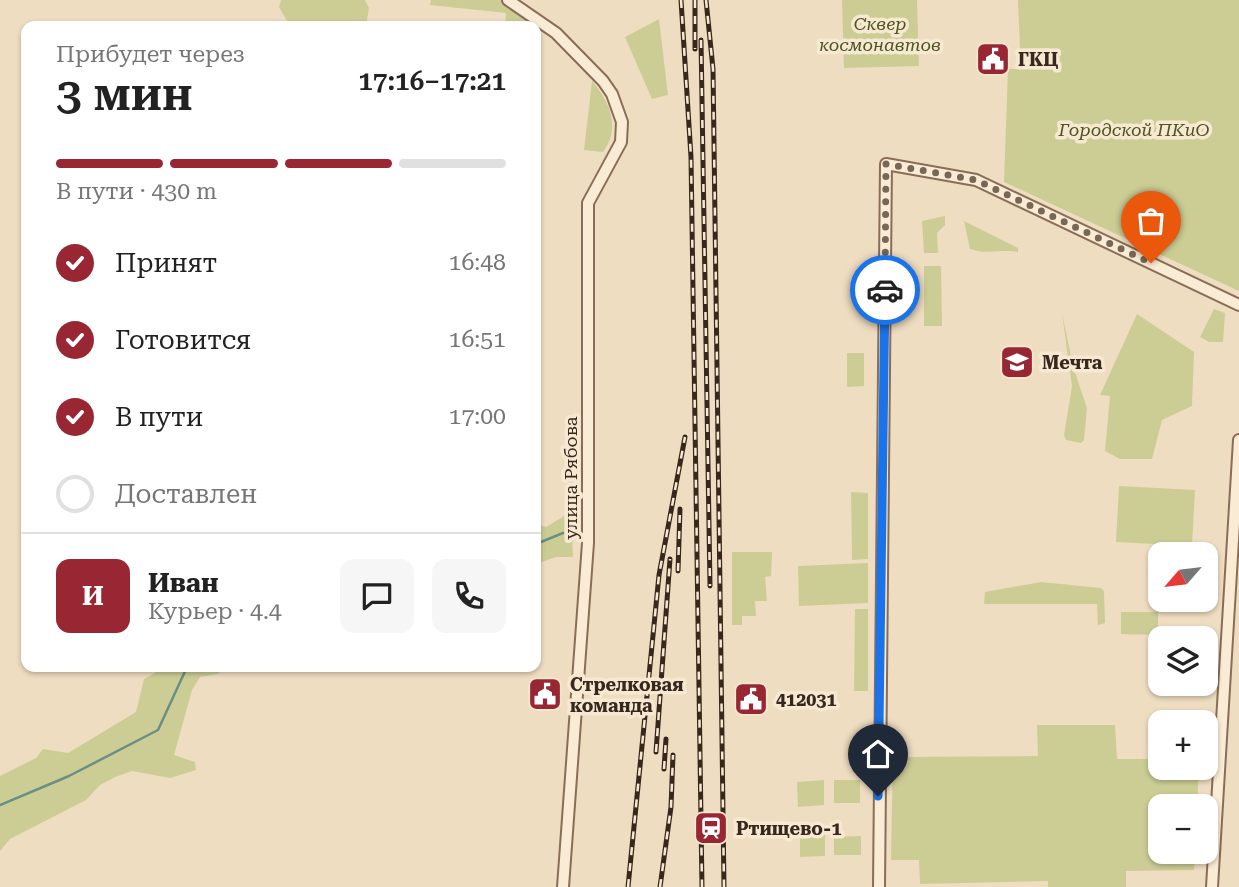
<!DOCTYPE html>
<html lang="ru">
<head>
<meta charset="utf-8">
<style>
	body { margin:0; font-family:"Roboto Serif",serif; background:#f6f6f6; color:#222; height:100vh; display:flex; flex-direction:column; font-size:26px; white-space:nowrap }
	* { box-sizing:border-box; margin:0 }
	p { font-size:23px; color:#767676 }
	.icon { flex:none; width:38px; height:38px; fill:none; stroke:currentColor; stroke-width:2; stroke-linecap:round; stroke-linejoin:round }
	.map { position:relative; flex:1; overflow:hidden }
	.details { position:absolute; left:21px; top:21px; width:520px; height:651px; display:flex; flex-direction:column; background:#fff; border-radius:14px; box-shadow:0 2px 5px #0004 }
	.details>* { flex:none }
	.needle { width:46px; rotate:242deg }
	.controls { position:absolute; left:1148px; top:542px; display:grid; gap:14px }
	.controls a { display:grid; place-items:center; width:70px; height:70px; border-radius:14px; background:#fff; box-shadow:0 2px 5px #0004; font-size:35px }
	.pin { position:absolute; display:grid; place-items:center; width:60px; height:60px; color:#fff; margin:-72px -30px; border-radius:50% 50% 50% 0; rotate:-45deg; box-shadow:0 0 7px #0007 }
	.pin .icon { rotate:45deg }
	.courier { position:absolute; display:grid; place-items:center; width:70px; height:70px; margin:-35px; border:5px solid #1a73e8; border-radius:50%; background:#fff; color:#222; box-shadow:0 2px 9px #0007 }
	.summary em { font-style:normal; font-weight:600 }
	.summary div { display:flex; flex-direction:column-reverse }
	.summary { display:flex; align-items:center; justify-content:space-between; height:119px; padding:0 35px }
	h1 { font-size:46px; font-weight:600; line-height:52px }
	.bar { display:grid; grid-template-columns:repeat(4,1fr); gap:10px 7px; align-content:center; height:84px; padding:0 35px }
	.bar i { height:9px; border-radius:5px; background:#e0e0e0 }
	.bar .active { background:#992733 }
	.bar p { grid-column:span 4 }
	.line { display:flex; align-items:center; gap:18px; padding:0 35px; border-top:2px solid #e0e0e0 }
	.line div { flex:1 }
	.round { display:grid; place-items:center; flex:none; width:74px; height:74px; border-radius:14px; background:#f6f6f6 }
	ol { padding:0 35px; list-style:none }
	li { display:flex; align-items:center; gap:21px; height:77px }
	li p { margin-inline-start:auto }
	li .icon { padding:7px; border-radius:50%; background:#992733; color:#fff; stroke-width:4 }
	li:last-child { color:#767676 }
	li i { width:38px; height:38px; border:4px solid #e0e0e0; border-radius:50% }
	.map>svg:first-child { display:block }
</style>
</head>
<body>
<div class="map">
<svg width="1239" height="887" viewBox="0 0 1239 887">
	<rect width="100%" height="100%" fill="#efddc1"/>
	<!-- green -->
	<path fill="#cccd95" d="M281 0H365L369 8 366 26H290L279 7Z
		M431 0H500L532 20 530 26H505L506 13 430 5Z
		M842 0H917L919 66 844 68Z
		M1018 0H1239V291L1004 182 1008 69H1050L1049 48 1020 49Z
		M659 19 668 95 652 99 625 37Z
		M592 81C610 102 621 128 603 152L584 150Z
		M945 216V225L937 233 938 253H924L922 221Z
		M964 221 1018 248V252C1003 249 986 255 970 249Z
		M924 266H941L942 326H924Z
		M1214 309 1225 313 1223 342H1209L1200 337Z
		M1062 313 1073 366 1087 408 1084 440 1081 443 1066 440 1064 435 1072 386Z
		M1137 314 1194 352 1192 406 1162 420 1152 459H1120L1105 451 1110 396 1100 395Z
		M847 353H864V386L847 387Z
		M1119 486 1195 490 1192 546 1116 542Z
		M851 492 868 493V559L852 560Z
		M571 512 573 557H556L536 564V524L546 527Z
		M732 552H772L771 576 765 577 767 601H755L756 616H742V625H732Z
		M868 563V603L799 606 798 566Z
		M1041 582 1101 588 1104 591 1105 623 1098 625 1097 604H984L985 592Z
		M855 609H868V691H854Z
		M1121 612H1158V635L1121 634Z
		M1161 634 1167 639H1160V684L1169 688 1168 693 1163 694C1149 675 1140 650 1161 634Z
		M165 667H229L217 674 200 677 192 690 174 755 195 762 196 770 170 778 132 771 115 777 100 785 86 800 10 839 0 851V776L36 758 43 749 68 753 136 712 144 679Z
		M1037 725H1115L1117 759H1160V768H1199L1197 807H1160V852H1195L1194 870 1126 871V887H1048V881L920 884 919 860H891L893 753H898L899 757 1038 756Z
		M824 780V805L798 807 797 782Z
		M834 780H860V803H834Z
		M825 835V856L800 857V836Z
		M861 836V855H834V837Z"/>
	<g fill="none" stroke-linecap="round" stroke-linejoin="round">
		<!-- stream -->
		<path stroke="#6b8f83" stroke-width="2.5" d="M536 544 563 533
			M0 805 69 776 158 730 187 667"/>
		<!-- tertiary casing -->
		<g stroke="#896d58" stroke-width="14">
			<path id="tertiary" d="M508 0 556 33 603 81 612 94 622 122 621 142 588 203V543L563 887
				M879 887 886 164 976 180 1239 305
				M1212 887 1239 440"/>
		</g>
		<!-- tertiary -->
		<use href="#tertiary" stroke="#f9ebd4" stroke-width="10"/>
		<!-- rail casing -->
		<g stroke="#38271d" stroke-width="5">
			<path id="rail" d="M681 0 691 157 702 887
				M695 0V49
				M706 0 713 69 724 887
				M701 40 710 586
				M678 571 680 509
				M656 752 670 559
				M664 769 666 739
				M628 887 659 575 685 437
				M660 887 671 807 673 755"/>
		</g>
		<!-- rail -->
		<use href="#rail" stroke="#f6e8d1" stroke-width="2.5" stroke-dasharray="8" stroke-linecap="butt"/>
	</g>
	<g fill="none" stroke-linecap="round" stroke-linejoin="round">
		<!-- done -->
		<path stroke="#786756" stroke-width="7" stroke-dasharray="0 12.6" d="M885 290 886 164 976 180 1151 263"/>
		<!-- route -->
		<path stroke="#1a73e8" stroke-width="9" d="M878 796 885 290"/>
	</g>
	<!-- icons -->
	<defs>
		<g id="civic-square" transform="scale(1.75)"><rect x="-9" y="-9" width="18" height="18" rx="4" fill="#992733" stroke="#f6e8d1"/><path d="M-.6-6.5H3V-4.5H.6V-3L4-1V1h2V6H-6V1h2V-1L-.6-3ZM-1.2 2.5V6h2.4V2.5Z" fill="#fff"/></g>
		<g id="school-square" transform="scale(1.75)"><rect x="-9" y="-9" width="18" height="18" rx="4" fill="#992733" stroke="#f6e8d1"/><path d="M0-5L7-2L0 1L-7-2ZM-4 1L0 2.5L4 1V4Q0 6-4 4Z" fill="#fff"/></g>
		<g id="station-square" transform="scale(1.75)"><rect x="-9" y="-9" width="18" height="18" rx="4" fill="#992733" stroke="#f6e8d1"/><path d="M-3-6H3Q5-6 5-4V2Q5 4 3 4L4.5 6H3L1.5 4h-3L-3 6H-4.5L-3 4Q-5 4-5 2V-4Q-5-6-3-6ZM-3.5-4v3h7v-3ZM-3.5 1v1.5H-2V1ZM2 1v1.5H3.5V1Z" fill="#fff"/></g>
	</defs>
	<g fill-rule="evenodd">
		<use href="#civic-square" x="993" y="59"/>
		<use href="#school-square" x="1017" y="362"/>
		<use href="#civic-square" x="545" y="694"/>
		<use href="#civic-square" x="751" y="699"/>
		<use href="#station-square" x="711" y="828"/>
	</g>
	<g text-anchor="middle" dominant-baseline="central" stroke-width="7" stroke-linejoin="round" paint-order="stroke">
		<!-- park labels -->
		<g font-size="18" font-style="italic" fill="#4d5523" stroke="#f6e8d1">
			<text x="880" y="23">Сквер<tspan x="880" dy="21">космонавтов</tspan></text>
			<text x="1134" y="129">Городской ПКиО</text>
		</g>
		<!-- poi labels -->
		<g font-size="18" font-weight="bold" fill="#38271d" stroke="#f6e8d1" text-anchor="start">
			<text x="1018" y="59">ГКЦ</text>
			<text x="1042" y="362">Мечта</text>
			<text x="570" y="684">Стрелковая<tspan x="570" dy="21">команда</tspan></text>
			<text x="776" y="699">412031</text>
			<text x="736" y="828">Ртищево-1</text>
		</g>
		<!-- street labels -->
		<g font-size="18" fill="#38271d" stroke="#f6e8d1">
			<text transform="translate(570 478) rotate(-90)">улица Рябова</text>
		</g>
	</g>
</svg>
<div class="controls">
<a><svg class="needle" viewBox="-14 -14 28 28"><path d="M0-13l5 13h-10z" fill="#e53935"/><path d="M0 13l5-13h-10z" fill="#767676"/></svg></a>
<a><svg class="icon" aria-label="layers" viewBox="0 0 24 24"><path d="M12 4l9 5-9 5-9-5zM3 14l9 5 9-5"/></svg></a>
<a>+</a>
<a>−</a>
</div>
<div class="pin" style="left:1151px;top:263px;background:#ea580c"><svg class="icon" aria-label="bag" viewBox="0 0 24 24"><path d="M5 8h14l-1 12H6zM9 8a3 3 0 0 1 6 0"/></svg></div>
<div class="pin" style="left:878px;top:796px;background:#1f2937"><svg class="icon" aria-label="home" viewBox="0 0 24 24"><path d="M3 11l9-7 9 7M6 9v11h12V9"/></svg></div>
<div class="courier" style="left:885px;top:290px"><svg class="icon" aria-label="car" viewBox="0 0 24 24"><path d="M5 17H2v-5l4-1 3-4h7l3 4 3 1v5h-3M9 17h6M6 11h13"/><circle cx="7" cy="17" r="2"/><circle cx="17" cy="17" r="2"/></svg></div>
<section class="details">
<div class="summary"><div><h1>3 мин</h1><p>Прибудет через</p></div><em>17:16–17:21</em></div>
<div class="bar"><i class="active"></i><i class="active"></i><i class="active"></i><i></i><p>В пути · 430 m</p></div>
<ol>
<li><svg class="icon" aria-label="check" viewBox="0 0 24 24"><path d="M5 12l5 5 9-10"/></svg>Принят<p>16:48</p></li>
<li><svg class="icon" aria-label="check" viewBox="0 0 24 24"><path d="M5 12l5 5 9-10"/></svg>Готовится<p>16:51</p></li>
<li><svg class="icon" aria-label="check" viewBox="0 0 24 24"><path d="M5 12l5 5 9-10"/></svg>В пути<p>17:00</p></li>
<li><i></i>Доставлен</li>
</ol>
<div class="line" style="height:126px"><b class="round" style="background:#992733;color:#fff">И</b><div><b>Иван</b><p>Курьер · 4.4</p></div><a class="round"><svg class="icon" aria-label="chat" viewBox="0 0 24 24"><path d="M4 5h16v11H9l-5 4z"/></svg></a><a class="round"><svg class="icon" aria-label="phone" viewBox="0 0 24 24"><path d="M5 4h4l2 5-3 2q2 4 5 5l2-3 5 2v4C11 20 4 13 5 4z"/></svg></a></div>
</section>
</div>
</body>
</html>
